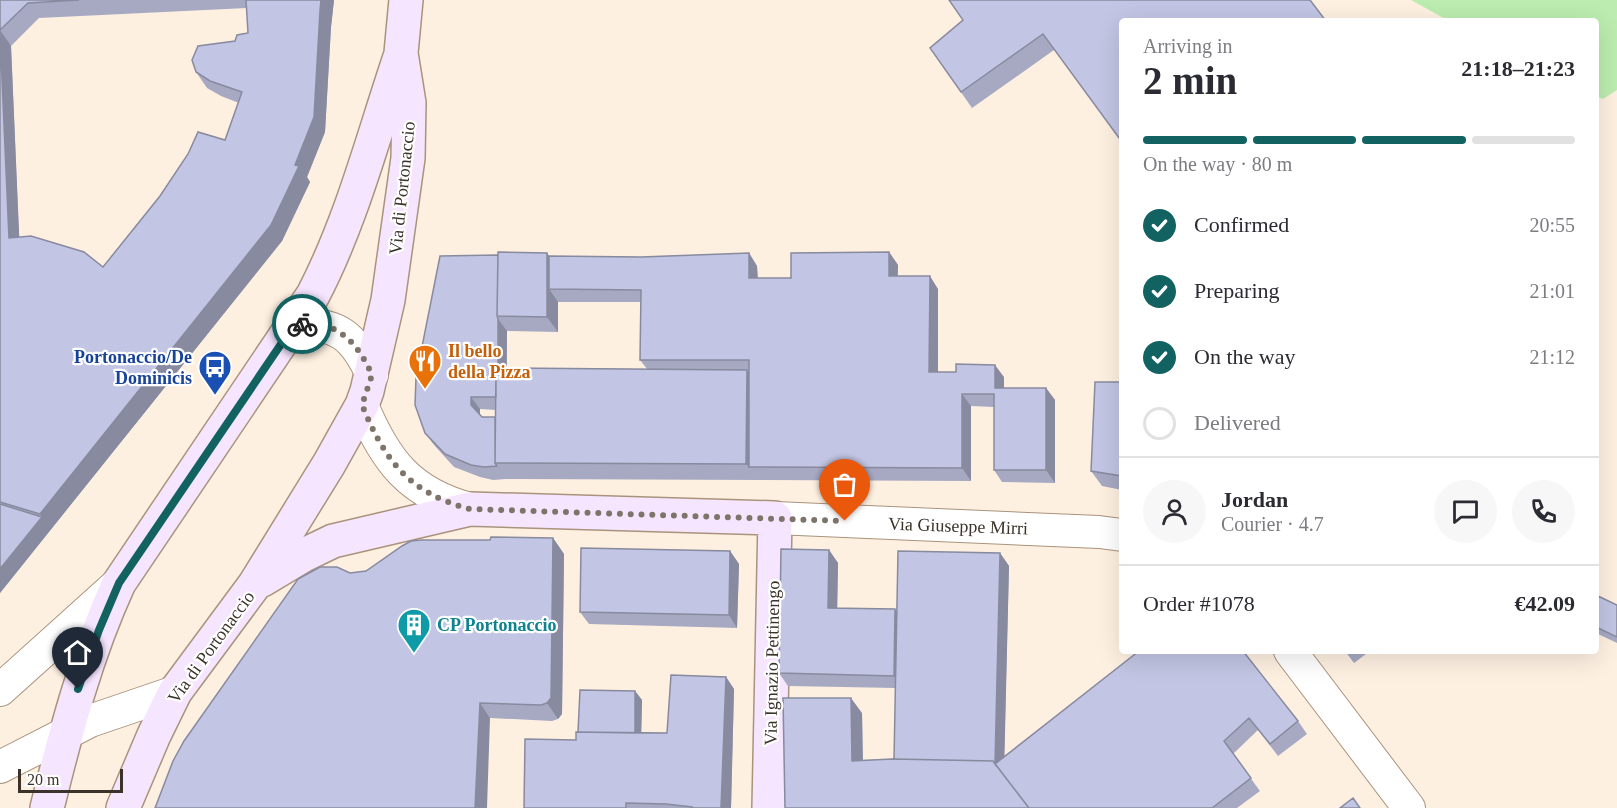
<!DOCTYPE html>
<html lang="en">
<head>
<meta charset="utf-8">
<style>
	body { margin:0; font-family:Georgia,serif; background:#f7f7f7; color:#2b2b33; height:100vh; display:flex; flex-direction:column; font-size:22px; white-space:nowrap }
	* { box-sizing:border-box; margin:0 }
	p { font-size:20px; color:#7c7c81 }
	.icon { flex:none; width:33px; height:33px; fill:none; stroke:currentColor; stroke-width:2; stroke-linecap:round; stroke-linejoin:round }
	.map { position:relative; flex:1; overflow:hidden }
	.panel { position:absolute; left:1119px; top:18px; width:480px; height:636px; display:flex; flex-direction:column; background:#fff; border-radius:6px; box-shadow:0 6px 24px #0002 }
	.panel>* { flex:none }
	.scale { position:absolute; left:18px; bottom:15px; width:105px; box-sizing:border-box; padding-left:6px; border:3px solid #3b3229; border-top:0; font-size:16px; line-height:21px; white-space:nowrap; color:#3b3229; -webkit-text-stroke:4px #fff; paint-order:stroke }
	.pin { position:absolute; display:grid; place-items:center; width:51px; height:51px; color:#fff; margin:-62px -26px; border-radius:50% 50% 50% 0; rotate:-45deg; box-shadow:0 0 6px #0007 }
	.pin .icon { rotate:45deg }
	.courier { position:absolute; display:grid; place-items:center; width:60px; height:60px; margin:-30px; border:4px solid #126262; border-radius:50%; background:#fff; color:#222; box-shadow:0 2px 8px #0007 }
	.headline em { font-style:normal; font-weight:800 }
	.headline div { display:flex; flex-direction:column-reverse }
	.headline { display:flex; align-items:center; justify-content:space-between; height:102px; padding:0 24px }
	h1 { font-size:39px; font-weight:800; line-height:45px }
	.bar { display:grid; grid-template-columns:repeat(4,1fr); gap:9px 6px; align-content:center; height:72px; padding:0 24px }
	.bar i { height:8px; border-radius:4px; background:#e1e1e2 }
	.bar .current { background:#126262 }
	.bar p { grid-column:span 4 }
	.line { display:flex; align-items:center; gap:15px; padding:0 24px; border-top:2px solid #e1e1e2 }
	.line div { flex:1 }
	.round { display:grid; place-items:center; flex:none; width:63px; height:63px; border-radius:32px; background:#f7f7f7 }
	ol { padding:0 24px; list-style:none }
	li { display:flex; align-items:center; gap:18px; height:66px }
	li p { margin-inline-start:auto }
	li .icon { padding:6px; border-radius:50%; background:#126262; color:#fff; stroke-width:4 }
	li:last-child { color:#7c7c81 }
	li i { width:33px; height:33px; border:3px solid #e1e1e2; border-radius:50% }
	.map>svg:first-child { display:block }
</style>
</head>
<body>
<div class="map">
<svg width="1617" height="808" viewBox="0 0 1617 808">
	<rect width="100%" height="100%" fill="#fef0e1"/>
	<!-- green -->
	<path fill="#bcecaf" d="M1411 0H1617V90L1603 99 1596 96V21H1449Z"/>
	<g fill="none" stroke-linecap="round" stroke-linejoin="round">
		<!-- minor casing -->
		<g stroke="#a9937d" stroke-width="34">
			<path id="minor" d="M294 325C337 321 355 337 372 375
				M362 405C385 460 409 493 470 509
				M775 518 1099 532 1122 535
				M1290 651 1409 808
				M0 690 119 583
				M0 767 90 721 175 692"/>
		</g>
		<!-- secondary casing -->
		<g stroke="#a9937d" stroke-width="36">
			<path id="secondary" d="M262 580 302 556 333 541 470 509 775 518 769 808
				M47 808C66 731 86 655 119 583L313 295C352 220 373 137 400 57
				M123 808 154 735 175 692 255 584 329 464 362 405 367 391 388 300 408 158 409 103 401 53 406 0"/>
		</g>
		<!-- minor -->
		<use href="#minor" stroke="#fff" stroke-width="32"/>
		<!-- secondary -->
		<use href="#secondary" stroke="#f6e5fe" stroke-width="33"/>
	</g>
	<!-- wall -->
	<path fill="#a7a9c3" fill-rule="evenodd" d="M0 0H334L331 27 325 132 307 177 310 182 282 241 0 593ZM247 8 248 33 196 72 207 88 221 96 239 103 225 140 103 267 19 237 11 46 39 18Z
		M963 20 1326 21 1054 50 972 108 930 48Z
		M889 252 898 265V276L938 289V372L1004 377V388H1046L1055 400V483L1002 482 994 470V407L971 406V481L506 479 493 480 480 477 454 467 434 445 425 433 498 255 547 253 549 256 641 257 749 253 757 266 758 278H791ZM558 302H641L640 360 647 369 507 368V331L558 332ZM480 409 496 410 495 417H482L480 414Z
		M1122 382V490L1102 486 1091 471Z
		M553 538 564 554 562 714 558 719 552 721 490 718 350 573 366 571 490 540Z
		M829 550 838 563 837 608 897 612 1000 553 1009 566 1004 757 1139 651 1298 721 1307 734 1278 756 1258 730 1233 754 1260 791 1237 808H785L862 713 863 760 894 759 896 688 788 686 779 673Z
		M730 551 739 564 737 628 589 624 580 612Z
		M1596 601 1617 605V643L1596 633Z
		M1345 651H1370L1354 663Z
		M726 677 734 689 731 808H524L576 740 578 732 635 691 642 700 641 733H667Z"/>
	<!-- shaded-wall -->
	<path fill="#888a9f" d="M321 0H334L331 27 325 132 307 177 310 182 282 241 0 593V569L42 517 40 514 295 165Z
		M0 30 11 46 20 254 9 238Z
		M889 252 898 265 897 288 889 276Z
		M547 253 558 269 549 289 558 302V332L547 317Z
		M749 253 757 266 758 290 749 278Z
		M930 276 938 289V384L929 372Z
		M498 319 507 331 506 410 497 397Z
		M995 365 1004 377V400L995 388Z
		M747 370 758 385 749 467 746 464Z
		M1046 388 1055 400V483L1046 470Z
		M962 394 971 406V481L962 468Z
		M471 397 480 409V418L471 405Z
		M553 538 564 554 562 714 558 719 547 703Z
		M829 550 838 563 837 620 828 608Z
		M730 551 739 564 737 628 729 615Z
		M1000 553 1009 566 1004 776 995 764Z
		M895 609 904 622 902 688 894 676Z
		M726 677 734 689 731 808H721Z
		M635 691 642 700 641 746 635 737Z
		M851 698 862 713 863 776 852 761Z
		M480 703 490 718 487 808H475Z"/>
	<!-- building -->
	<path fill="#c2c5e3" stroke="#888a9f" stroke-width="1.5" d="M0 0H79L28 3 0 30Z
		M246 0H321L320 11 314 117 295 165 299 166 271 225 40 514 0 502V34L9 238 31 236 84 252 103 267 160 196 188 154 198 132 225 140 242 92 210 81 196 72 192 60 198 46 235 41 237 35 248 33Z
		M949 0H1310L1326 21H1122V142L1043 34 961 92 930 48 963 20Z
		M498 252 547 253V317L497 316Z
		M889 252V276H930L929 372H956V364L995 365V388H1046V470H994V394H962V468L749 467V360H640L641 290 549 289V256L641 257 749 253V278H791V253Z
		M498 255 497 316 498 319V368H496V397H471V405L482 417H495V463L497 466 484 467 471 465 445 454 425 433 415 405 416 377 440 256Z
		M496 368 747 370 746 464 495 463Z
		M1095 382H1122V476L1091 471Z
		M0 504 42 517 0 569Z
		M491 537 553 538 551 698 547 703 541 705 480 703 475 808H155L173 761 184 741 298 579 320 567H337L350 573 366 571 402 546 411 541 421 540H490Z
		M581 548 730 551 729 615 580 612Z
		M781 549 829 550 828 608 895 609 894 676 779 673Z
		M898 551 1000 553 995 764 993 761 894 759Z
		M1598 596 1617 605V637L1596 627V601Z
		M1139 651H1243L1298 721 1270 744 1249 718 1224 741 1251 778 1212 808H1029L995 764Z
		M671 675 726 677 721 808H692V807L666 804 626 803V808H524L525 739 576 740V732L667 733Z
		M580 690 635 691V733L578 732Z
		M783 698H851L852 761 892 759 993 761 1029 808H785Z
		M1353 798 1360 808H1340Z"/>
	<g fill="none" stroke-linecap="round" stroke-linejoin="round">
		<!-- done -->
		<path stroke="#7f7469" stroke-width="6" stroke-dasharray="0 10.8" d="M302 324C339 321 358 344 372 375L362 405C385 461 409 493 470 509L845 521"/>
		<!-- route -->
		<path stroke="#126262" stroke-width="8" d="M78 689 99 630 119 583 294 325 302 324"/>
	</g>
	<!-- icons -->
	<defs>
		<g id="restaurant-pin" transform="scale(1.725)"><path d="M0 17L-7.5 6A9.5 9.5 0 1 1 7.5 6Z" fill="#e8710a" stroke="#fff"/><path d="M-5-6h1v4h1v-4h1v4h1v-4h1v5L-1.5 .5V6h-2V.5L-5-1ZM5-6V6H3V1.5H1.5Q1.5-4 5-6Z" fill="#fff"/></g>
		<g id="bus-pin" transform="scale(1.725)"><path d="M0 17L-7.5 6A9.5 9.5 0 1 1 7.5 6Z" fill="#1a4fb4" stroke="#fff"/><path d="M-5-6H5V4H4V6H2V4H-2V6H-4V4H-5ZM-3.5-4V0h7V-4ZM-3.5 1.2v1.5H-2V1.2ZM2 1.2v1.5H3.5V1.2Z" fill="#fff"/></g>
		<g id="building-pin" transform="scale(1.725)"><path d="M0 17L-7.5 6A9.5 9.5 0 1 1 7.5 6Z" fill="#0f9aa8" stroke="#fff"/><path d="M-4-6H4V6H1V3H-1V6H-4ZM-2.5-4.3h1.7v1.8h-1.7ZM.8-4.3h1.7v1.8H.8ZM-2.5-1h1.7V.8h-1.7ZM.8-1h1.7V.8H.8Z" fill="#fff"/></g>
	</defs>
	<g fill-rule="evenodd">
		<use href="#restaurant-pin" x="425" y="361"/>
		<use href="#bus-pin" x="215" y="367"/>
		<use href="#building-pin" x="414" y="625"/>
	</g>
	<g text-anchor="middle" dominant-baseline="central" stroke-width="4.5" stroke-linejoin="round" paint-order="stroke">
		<!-- street labels -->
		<g font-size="18" fill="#3b3229" stroke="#fff">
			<text transform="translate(402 188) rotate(-84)">Via di Portonaccio</text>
			<text transform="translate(958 526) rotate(2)">Via Giuseppe Mirri</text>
			<text transform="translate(211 647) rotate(-54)">Via di Portonaccio</text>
			<text transform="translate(772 663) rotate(-89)">Via Ignazio Pettinengo</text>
		</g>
		<!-- food labels -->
		<g font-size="18" font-weight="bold" fill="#c56008" stroke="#fff" text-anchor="start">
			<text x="448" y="351">Il bello<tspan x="448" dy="21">della Pizza</tspan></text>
		</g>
		<!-- transit labels -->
		<g font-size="18" font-weight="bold" fill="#164399" stroke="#fff" text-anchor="end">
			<text x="192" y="357">Portonaccio/De<tspan x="192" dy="21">Dominicis</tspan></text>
		</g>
		<!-- culture labels -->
		<g font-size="18" font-weight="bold" fill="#0d838f" stroke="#fff" text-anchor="start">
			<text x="437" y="625">CP Portonaccio</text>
		</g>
	</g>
</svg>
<div class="scale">20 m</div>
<div class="pin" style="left:845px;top:521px;background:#ea580c"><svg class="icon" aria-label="bag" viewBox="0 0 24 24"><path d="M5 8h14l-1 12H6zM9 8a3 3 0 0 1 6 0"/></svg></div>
<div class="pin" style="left:78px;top:689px;background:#1f2937"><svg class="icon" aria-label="home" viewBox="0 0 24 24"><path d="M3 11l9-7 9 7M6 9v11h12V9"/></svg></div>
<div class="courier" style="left:302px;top:324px"><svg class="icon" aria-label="bike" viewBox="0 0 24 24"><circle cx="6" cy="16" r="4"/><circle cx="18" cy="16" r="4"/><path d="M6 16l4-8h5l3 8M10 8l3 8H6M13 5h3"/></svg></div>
<section class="panel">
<div class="headline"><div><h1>2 min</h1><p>Arriving in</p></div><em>21:18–21:23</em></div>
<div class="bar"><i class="current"></i><i class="current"></i><i class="current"></i><i></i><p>On the way · 80 m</p></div>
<ol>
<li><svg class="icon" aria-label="check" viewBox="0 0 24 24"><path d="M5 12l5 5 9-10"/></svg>Confirmed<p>20:55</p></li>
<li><svg class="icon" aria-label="check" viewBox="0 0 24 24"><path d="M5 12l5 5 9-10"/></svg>Preparing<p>21:01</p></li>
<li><svg class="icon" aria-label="check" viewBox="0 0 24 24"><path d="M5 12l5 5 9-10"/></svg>On the way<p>21:12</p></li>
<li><i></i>Delivered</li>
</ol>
<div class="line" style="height:108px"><a class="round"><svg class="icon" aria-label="person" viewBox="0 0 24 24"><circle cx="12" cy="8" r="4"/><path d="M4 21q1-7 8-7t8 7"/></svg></a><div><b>Jordan</b><p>Courier · 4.7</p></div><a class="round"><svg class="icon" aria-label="chat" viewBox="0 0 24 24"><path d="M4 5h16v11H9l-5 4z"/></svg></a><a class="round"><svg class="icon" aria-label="phone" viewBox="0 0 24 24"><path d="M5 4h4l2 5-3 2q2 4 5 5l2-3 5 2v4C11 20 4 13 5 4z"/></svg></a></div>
<div class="line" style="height:78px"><div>Order #1078</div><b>€42.09</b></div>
</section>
</div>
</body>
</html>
